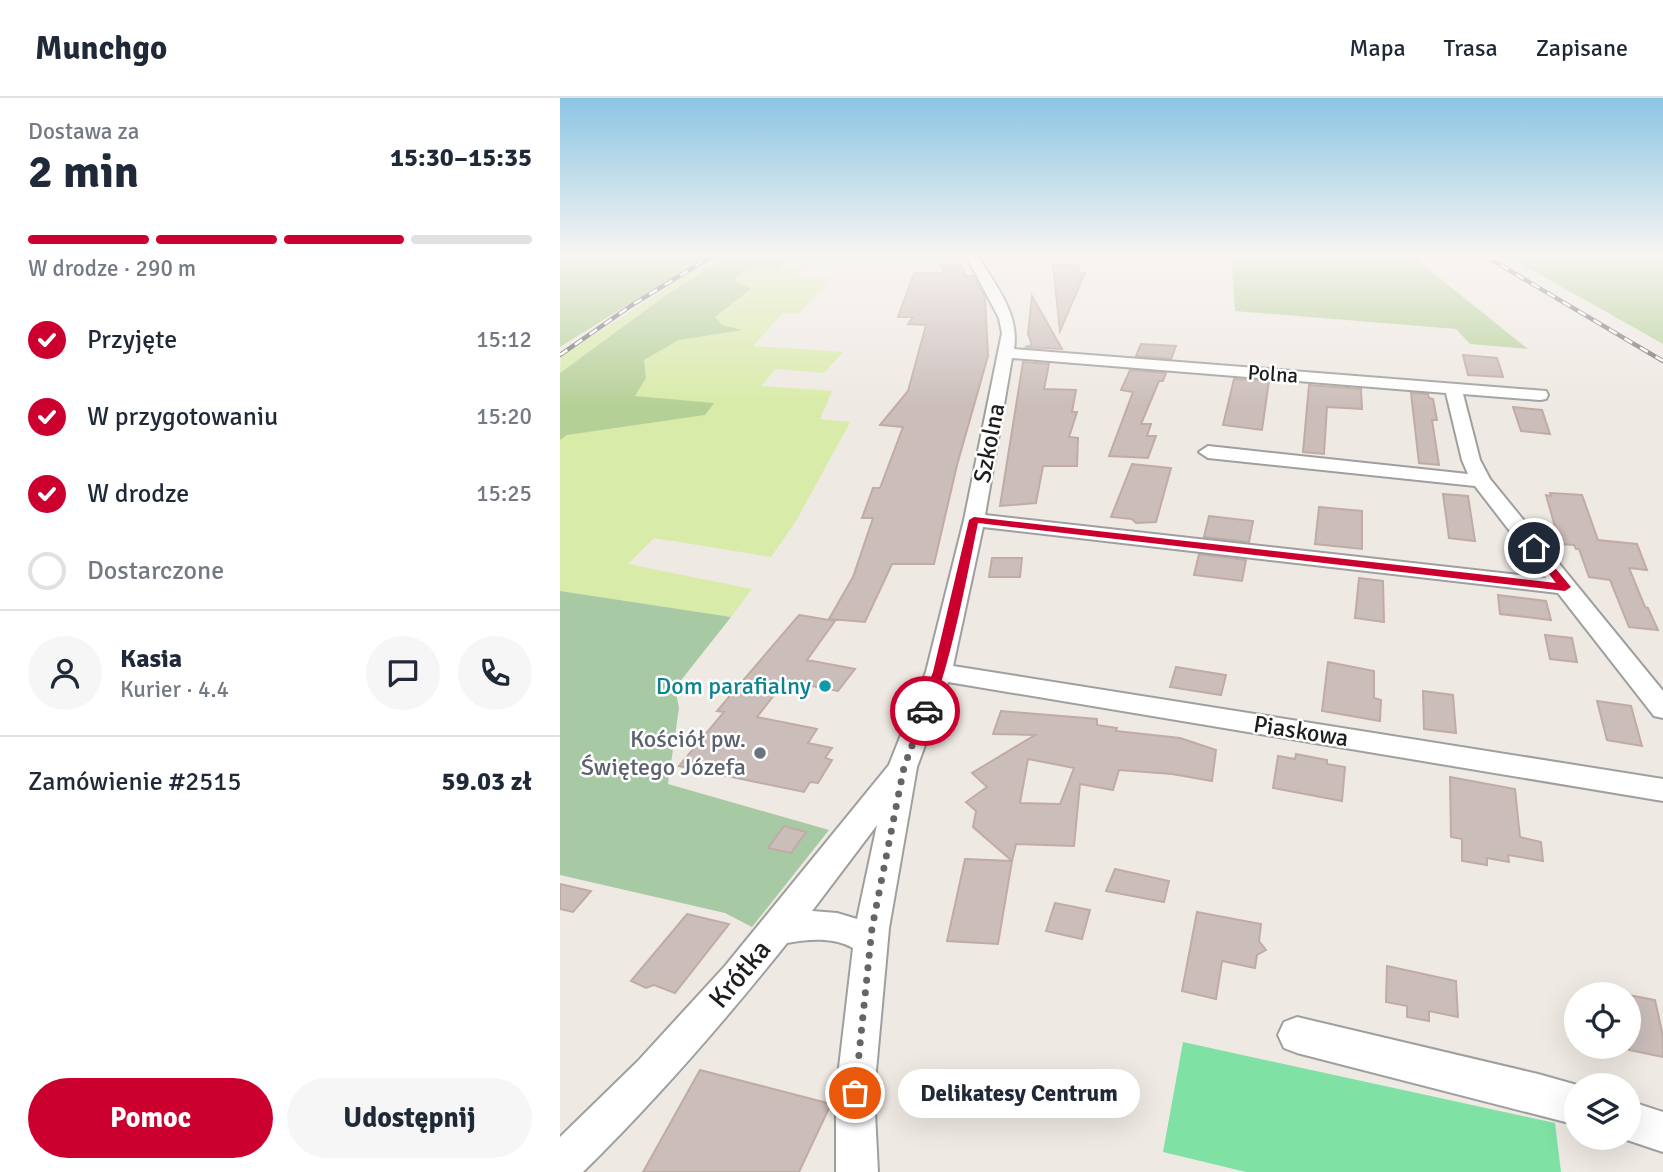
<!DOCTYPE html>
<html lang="pl">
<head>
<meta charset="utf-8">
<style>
	body { margin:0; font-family:Signika,sans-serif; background:#f6f6f7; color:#1f2937; height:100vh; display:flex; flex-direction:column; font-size:26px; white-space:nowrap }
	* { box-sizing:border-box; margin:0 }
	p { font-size:23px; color:#747a83 }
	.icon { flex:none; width:38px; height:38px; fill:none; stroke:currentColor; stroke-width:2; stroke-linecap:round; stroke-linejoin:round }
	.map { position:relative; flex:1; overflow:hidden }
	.sheet { display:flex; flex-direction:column; background:#fff; width:560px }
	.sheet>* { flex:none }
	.fabs { position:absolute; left:1004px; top:884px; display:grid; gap:14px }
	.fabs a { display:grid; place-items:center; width:77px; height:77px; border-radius:50%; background:#fff; box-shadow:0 7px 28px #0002; font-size:35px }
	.pin { position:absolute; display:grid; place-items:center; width:60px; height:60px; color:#fff; margin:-30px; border:4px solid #fff; border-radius:50%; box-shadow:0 2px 7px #0007 }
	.courier { position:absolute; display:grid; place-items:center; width:70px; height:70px; margin:-35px; border:5px solid #cc002f; border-radius:50%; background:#fff; color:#222; box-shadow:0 2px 9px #0007 }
	.bubble { position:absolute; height:49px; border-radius:24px; background:#fff; box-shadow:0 7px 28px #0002; font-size:23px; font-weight:800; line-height:49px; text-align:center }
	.overview em { font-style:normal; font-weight:800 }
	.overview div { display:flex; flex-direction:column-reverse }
	.overview { display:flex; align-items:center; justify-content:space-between; height:119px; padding:0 28px }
	h1 { font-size:46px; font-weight:800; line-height:52px }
	.bar { display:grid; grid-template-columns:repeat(4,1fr); gap:10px 7px; align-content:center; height:84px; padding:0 28px }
	.bar i { height:9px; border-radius:5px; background:#e0e1e3 }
	.bar .selected { background:#cc002f }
	.bar p { grid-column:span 4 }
	.line { display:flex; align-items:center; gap:18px; padding:0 28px; border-top:2px solid #e0e1e3 }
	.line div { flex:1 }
	.round { display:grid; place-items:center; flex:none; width:74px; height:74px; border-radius:37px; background:#f6f6f7 }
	ol { padding:0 28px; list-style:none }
	li { display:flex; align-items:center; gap:21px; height:77px }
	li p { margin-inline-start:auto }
	li .icon { padding:7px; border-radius:50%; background:#cc002f; color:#fff; stroke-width:4 }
	li:last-child { color:#747a83 }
	li i { width:38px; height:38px; border:4px solid #e0e1e3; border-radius:50% }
	.action { display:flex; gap:14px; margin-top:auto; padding:14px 28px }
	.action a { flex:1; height:80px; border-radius:42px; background:#cc002f; color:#fff; font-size:28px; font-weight:800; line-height:80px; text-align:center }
	.action a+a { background:#f6f6f7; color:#1f2937 }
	header { display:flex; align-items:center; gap:42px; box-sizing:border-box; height:98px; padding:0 35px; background:#fff; border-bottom:2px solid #e0e1e3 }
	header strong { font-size:33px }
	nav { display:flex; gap:38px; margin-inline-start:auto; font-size:24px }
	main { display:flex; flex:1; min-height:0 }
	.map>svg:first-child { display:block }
</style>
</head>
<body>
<header>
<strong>Munchgo</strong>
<nav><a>Mapa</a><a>Trasa</a><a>Zapisane</a></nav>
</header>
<main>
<section class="sheet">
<div class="overview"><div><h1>2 min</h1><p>Dostawa za</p></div><em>15:30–15:35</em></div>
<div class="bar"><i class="selected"></i><i class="selected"></i><i class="selected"></i><i></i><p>W drodze · 290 m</p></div>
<ol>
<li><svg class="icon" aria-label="check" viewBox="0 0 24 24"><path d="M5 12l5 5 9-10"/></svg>Przyjęte<p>15:12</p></li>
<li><svg class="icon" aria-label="check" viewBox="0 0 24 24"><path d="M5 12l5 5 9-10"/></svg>W przygotowaniu<p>15:20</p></li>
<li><svg class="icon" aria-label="check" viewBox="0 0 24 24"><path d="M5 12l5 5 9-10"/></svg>W drodze<p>15:25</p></li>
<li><i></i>Dostarczone</li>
</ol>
<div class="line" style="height:126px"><a class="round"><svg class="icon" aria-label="person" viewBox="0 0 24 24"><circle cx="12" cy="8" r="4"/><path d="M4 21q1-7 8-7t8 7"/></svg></a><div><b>Kasia</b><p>Kurier · 4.4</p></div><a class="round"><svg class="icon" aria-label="chat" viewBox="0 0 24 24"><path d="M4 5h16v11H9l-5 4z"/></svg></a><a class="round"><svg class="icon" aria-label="phone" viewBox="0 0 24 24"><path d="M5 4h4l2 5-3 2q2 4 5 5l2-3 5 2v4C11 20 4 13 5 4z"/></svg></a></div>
<div class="line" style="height:91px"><div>Zamówienie #2515</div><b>59.03 zł</b></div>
<div class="action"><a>Pomoc</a><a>Udostępnij</a></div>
</section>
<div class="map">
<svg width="1103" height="1074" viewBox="0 0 1103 1074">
	<rect width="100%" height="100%" fill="#efe9e3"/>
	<!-- grass -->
	<path fill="#d8eba8" d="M158 158H169L106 197 0 275 1 258Z
		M222 158H402L405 163 249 164 234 179 271 181 239 215H223L193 248 283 254 264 275 216 271 201 288 272 293 260 321 290 324 236 423 211 459 94 440 68 466 192 491 171 519 0 493V342L6 337 51 330 110 302 75 298 86 280 84 262 119 242 181 232 162 227 155 219 190 192 179 186 175 179 190 170 221 171Z"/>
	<!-- forest -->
	<path fill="#b5d097" d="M10 158H146L0 249V160Z
		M169 158H222V171L190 170 175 179 179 186 191 191 155 219 162 227 183 232 119 242 84 262 86 280 75 298 154 305 145 317 7 337 0 342V275L106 197Z
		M671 158H852L968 251 910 246 896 231 675 213Z
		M947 158H1103V246Z"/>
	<!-- cemetery -->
	<path fill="#a7c9a4" d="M0 493 171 519 115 590 119 610 108 686 269 732 192 829 165 815 0 777Z"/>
	<!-- pitch -->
	<path fill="#7fe1a4" d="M623 944 995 1025 1001 1074H686L603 1054Z"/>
	<!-- building -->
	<path fill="#cbbdba" stroke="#c1aba5" stroke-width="2" fill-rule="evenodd" d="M400 166 406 178H413L425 199 428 258 397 367 374 466H332L305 524 269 521 293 479 313 420H302L313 390H320L343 329 320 327 348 293 366 227 348 226 353 219H338L354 175H384L381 168Z
		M493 167H519V175H525L500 233Z
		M472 198 502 251 465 249 472 247 468 236Z
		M581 246 616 248 611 261 576 258Z
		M903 257 937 260 943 279 908 277Z
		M463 264 489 266 484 291 516 292 512 314H517L509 339 518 340 517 368H483L476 405 440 408Z
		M570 272 606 275 603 283H599L581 326H591L587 338H596L588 360 549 358 573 294 561 292Z
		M674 281 709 283 702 332 663 327Z
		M749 287 801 291 802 311 767 309 764 356 743 354Z
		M851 295 868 296 869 300 873 301 877 322H872L879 367 859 365Z
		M953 309 982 312 990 336 961 333Z
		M572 366 611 370 596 424 576 425 572 421 551 419Z
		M990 395 1022 397 1038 442 1077 446 1087 472 1069 470 1085 509 1088 510 1098 532 1069 529 1050 482 1029 479 1019 451H1016L1014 447 1000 446 986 397 991 398Z
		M883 396 908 398 915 443 889 440Z
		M759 409 802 413V451L755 446Z
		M649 418 693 423 689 444 644 439Z
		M639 456 686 462 682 483 634 477Z
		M432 460H462L460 479H429Z
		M799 480 823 483 824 524 795 520Z
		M938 497 986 503 991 522 940 516Z
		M239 517 275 523 247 562 295 571 278 593 225 583 197 619 257 631 248 645 272 650 265 660 272 662 258 685 250 684 244 694 119 668 164 614 157 613Z
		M985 537 1012 540 1017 564 990 561Z
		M768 564 814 573V600L821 602 820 623 762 613Z
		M616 569 666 577 661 597 610 589Z
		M863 593 893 597 896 635 864 631Z
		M1037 603 1071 608 1082 648 1047 642Z
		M441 613 537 621V627L557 630 556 633 620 640 656 652 652 683 612 676 559 672 553 692 520 686 514 748 456 746 452 763 413 729 416 713 406 704 427 689 412 675 475 637 433 636ZM468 661 514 670 500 706 460 705Z
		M736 656 767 662V666L785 669 782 703 713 690 718 658 735 661Z
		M890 679 955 691 960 739 981 744 983 763 948 757 949 764 927 760V767L902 763V741L891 739Z
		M224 728 246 734 231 755 208 750Z
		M405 761 452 763 438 846 387 843Z
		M555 771 609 783 604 804 546 793Z
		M0 786 31 793 13 814 0 811Z
		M495 805 530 812 522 841 486 833Z
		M637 814 701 826 699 843 706 852 697 857 695 870 662 863 656 901 622 893Z
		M127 816 169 826 115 895 94 887 86 890 71 883Z
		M827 868 896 883 898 919 869 913V923L847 919V908L826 904Z
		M1069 897 1095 902 1103 938V959L1069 952Z
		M140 972 271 1006 239 1074H83Z"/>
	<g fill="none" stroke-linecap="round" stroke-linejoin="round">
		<!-- minor casing -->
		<g stroke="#9f9f9f" stroke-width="4">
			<path id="minor" d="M406 158H418C435 187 460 216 454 251L986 293 988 297 986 301 980 302 903 296 920 362 930 381 1103 593V620L1094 618 998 495 423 429 393 568 1103 681V703L388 584 357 669 329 830 314 995 318 1074H276V995L293 850C273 839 249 841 227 845 163 925 96 1002 23 1074H0V1039L78 963 165 868 329 667 366 574 404 422 442 235 439 220ZM452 260 886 295 902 362 908 376 648 348 639 354 648 360 915 388 986 480 425 417ZM317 727 297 821 277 815 252 813Z
				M737 919 978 976 1017 987V1027L737 955 724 950 718 937 724 924Z
				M1069 1003 1103 1014V1054L1061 1040H1069Z"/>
		</g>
		<!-- minor -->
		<use href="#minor" fill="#fff" fill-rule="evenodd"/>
		<!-- rail casing -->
		<g stroke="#6c6c6c" stroke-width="4.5">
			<path id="rail" d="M925 158 1103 263
				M0 257 72 207 152 158"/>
		</g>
		<!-- rail -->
		<use href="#rail" stroke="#fff" stroke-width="2.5" stroke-dasharray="9" stroke-linecap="butt"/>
	</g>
	<!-- sky -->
	<linearGradient id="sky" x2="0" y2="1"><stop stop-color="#8cc5e4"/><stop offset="0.51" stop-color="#f8f5f2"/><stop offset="1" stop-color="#f8f5f2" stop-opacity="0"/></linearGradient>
	<rect width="1103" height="308" fill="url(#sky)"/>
	<!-- route -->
	<path fill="#cc002f" d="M414 419 996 485 969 450 974 447 977 448 1011 489 1005 493 418 425C412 453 383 610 365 617L358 613 373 574 409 422Z"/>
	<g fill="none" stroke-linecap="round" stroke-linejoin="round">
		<!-- done -->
		<path stroke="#676563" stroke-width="7" stroke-dasharray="0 12.6" d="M295 995 312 830 344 669 365 613"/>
	</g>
	<!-- markers -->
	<circle fill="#0f9aa8" stroke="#fff" stroke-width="2.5" cx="265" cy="588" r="7"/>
	<circle fill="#6b7280" stroke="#fff" stroke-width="2.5" cx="200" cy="655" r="7"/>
	<g text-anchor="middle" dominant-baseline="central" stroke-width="5" stroke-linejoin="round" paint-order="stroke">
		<!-- far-street labels -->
		<g font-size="21" fill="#1e1e1e" stroke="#fff">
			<text transform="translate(713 276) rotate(4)">Polna</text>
		</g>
		<!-- street labels -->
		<g font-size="24" fill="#1e1e1e" stroke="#fff">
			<text transform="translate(429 345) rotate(-79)">Szkolna</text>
			<text transform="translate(741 633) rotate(9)">Piaskowa</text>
		</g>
		<!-- culture labels -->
		<g font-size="24" fill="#0d838f" stroke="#fff" text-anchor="end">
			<text x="251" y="588">Dom parafialny</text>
		</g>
		<!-- worship labels -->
		<g font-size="24" fill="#5b616d" stroke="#fff" text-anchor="end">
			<text x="186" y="641">Kościół pw.<tspan x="186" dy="28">Świętego Józefa</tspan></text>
		</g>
		<!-- near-street labels -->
		<g font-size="28" fill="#1e1e1e" stroke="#fff">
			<text transform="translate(180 876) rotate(-50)">Krótka</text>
		</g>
	</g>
</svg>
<div class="fabs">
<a><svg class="icon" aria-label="locate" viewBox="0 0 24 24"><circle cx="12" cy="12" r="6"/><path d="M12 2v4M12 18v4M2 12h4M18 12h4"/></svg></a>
<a><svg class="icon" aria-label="layers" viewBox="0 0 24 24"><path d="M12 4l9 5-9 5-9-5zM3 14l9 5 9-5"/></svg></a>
</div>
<div class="pin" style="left:295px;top:995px;background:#ea580c"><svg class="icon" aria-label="bag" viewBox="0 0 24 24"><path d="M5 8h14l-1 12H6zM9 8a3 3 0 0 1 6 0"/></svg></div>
<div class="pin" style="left:974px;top:450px;background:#1f2937"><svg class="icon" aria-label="home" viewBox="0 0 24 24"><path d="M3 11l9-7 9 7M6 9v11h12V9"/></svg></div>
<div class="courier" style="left:365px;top:613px"><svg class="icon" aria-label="car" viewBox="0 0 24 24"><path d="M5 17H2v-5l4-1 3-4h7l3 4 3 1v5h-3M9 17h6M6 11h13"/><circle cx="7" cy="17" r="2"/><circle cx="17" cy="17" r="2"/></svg></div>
<div class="bubble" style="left:338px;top:971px;width:242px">Delikatesy Centrum</div>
</div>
</main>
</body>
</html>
